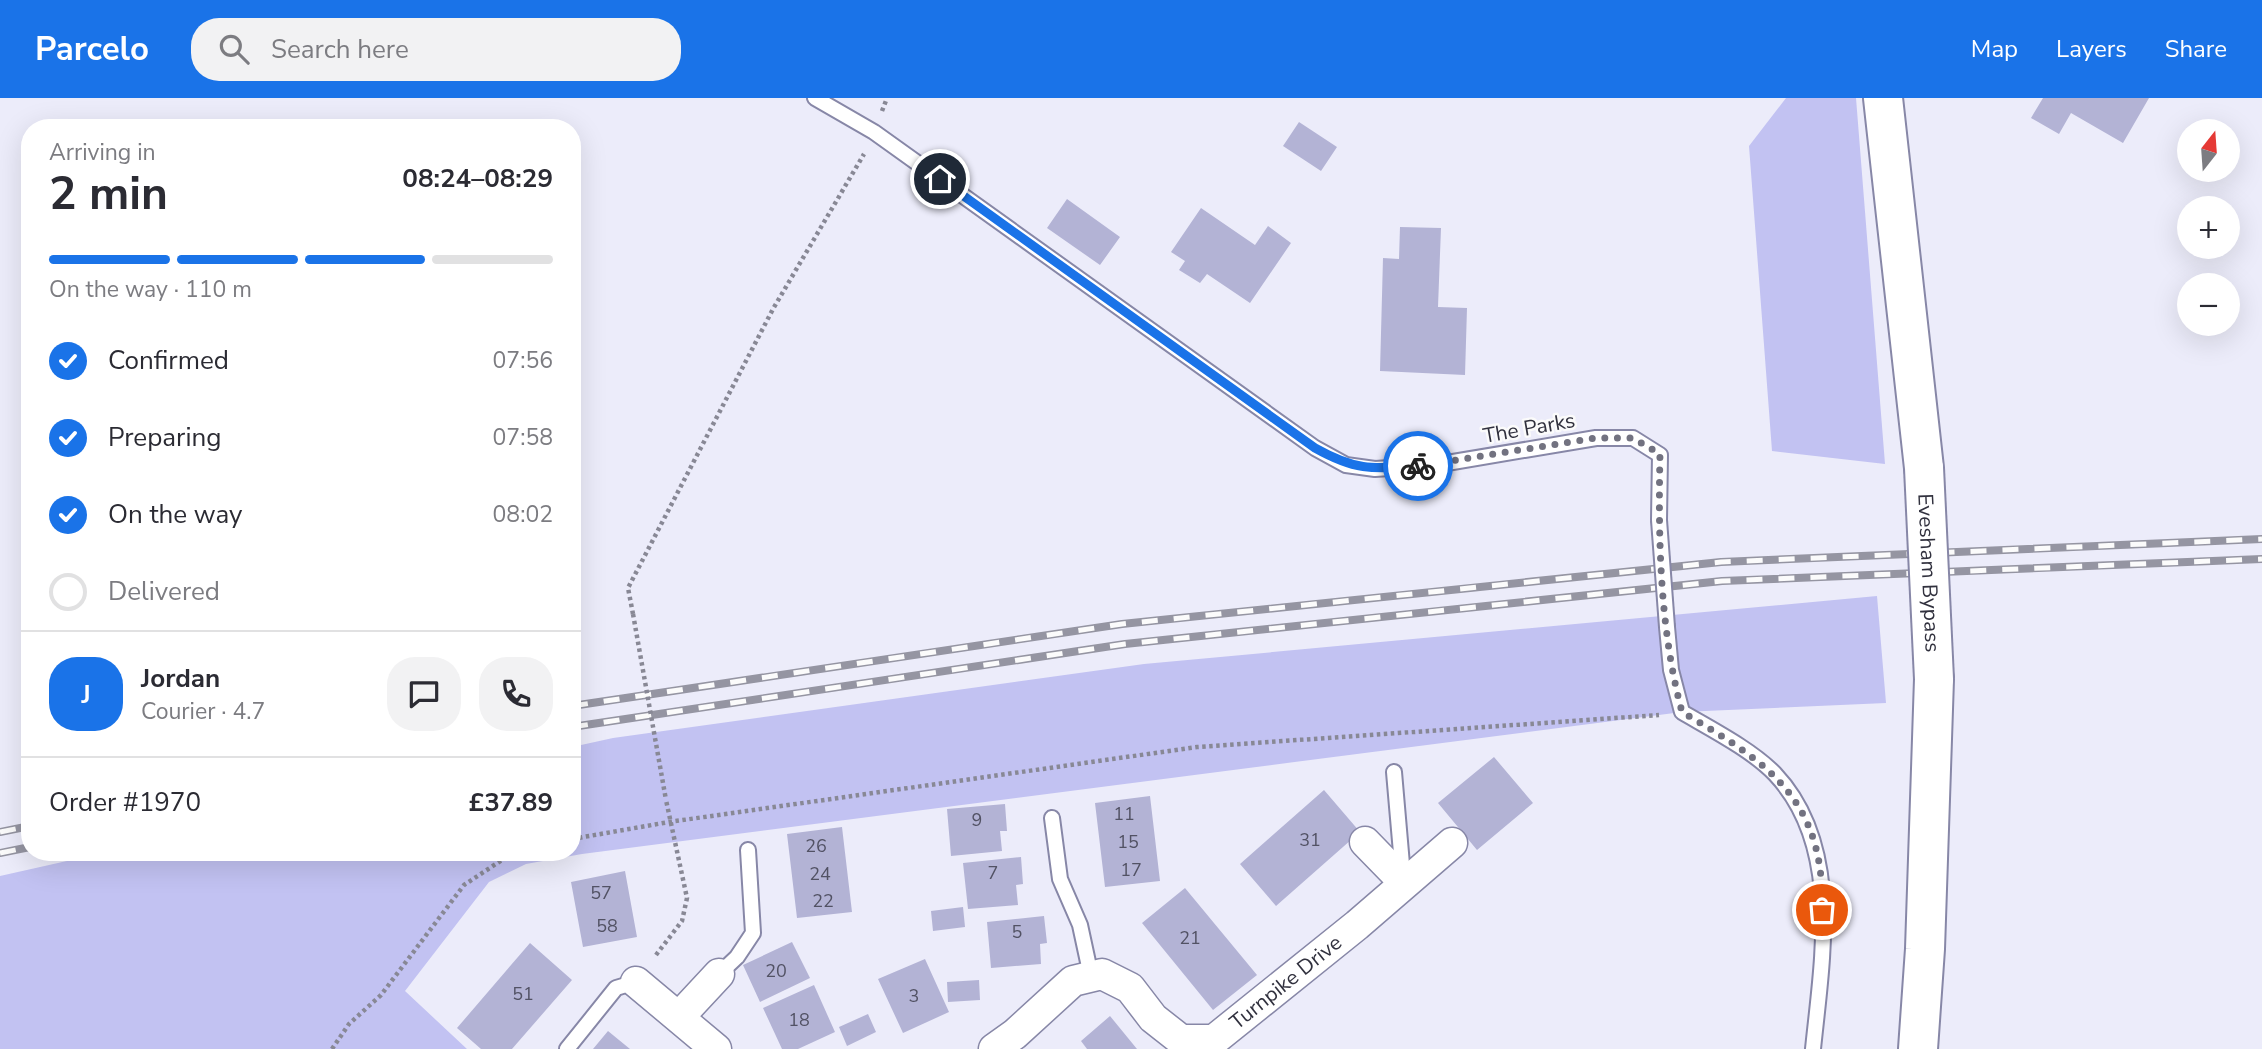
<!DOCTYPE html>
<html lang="en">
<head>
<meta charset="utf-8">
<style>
	body { margin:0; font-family:"Nunito Sans",sans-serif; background:#f2f2f3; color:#2b2b33; height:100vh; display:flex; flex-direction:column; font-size:26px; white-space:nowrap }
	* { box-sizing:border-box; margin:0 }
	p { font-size:23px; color:#7c7c81 }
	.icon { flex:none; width:38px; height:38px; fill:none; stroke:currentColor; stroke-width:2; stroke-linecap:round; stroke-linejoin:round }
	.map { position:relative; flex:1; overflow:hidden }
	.drawer { position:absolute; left:21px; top:21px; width:560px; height:742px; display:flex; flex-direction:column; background:#fff; border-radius:28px; box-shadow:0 7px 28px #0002 }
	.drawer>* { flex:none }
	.needle { width:46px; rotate:17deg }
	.controls { position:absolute; left:2177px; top:21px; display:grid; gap:14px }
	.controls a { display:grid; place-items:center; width:63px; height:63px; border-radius:50%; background:#fff; box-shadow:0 7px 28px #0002; font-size:35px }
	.pin { position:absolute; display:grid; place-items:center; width:60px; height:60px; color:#fff; margin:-30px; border:4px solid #fff; border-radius:50%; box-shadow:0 2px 7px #0007 }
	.courier { position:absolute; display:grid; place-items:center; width:70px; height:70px; margin:-35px; border:5px solid #1a73e8; border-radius:50%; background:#fff; color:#222; box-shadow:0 2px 9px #0007 }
	.head em { font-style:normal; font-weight:700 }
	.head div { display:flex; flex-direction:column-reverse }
	.head { display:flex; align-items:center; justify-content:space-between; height:119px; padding:0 28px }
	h1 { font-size:46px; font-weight:700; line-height:52px }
	.bar { display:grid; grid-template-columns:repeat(4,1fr); gap:10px 7px; align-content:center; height:84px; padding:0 28px }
	.bar i { height:9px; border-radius:5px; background:#e1e1e2 }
	.bar .current { background:#1a73e8 }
	.bar p { grid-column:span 4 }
	.line { display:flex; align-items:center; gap:18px; padding:0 28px; border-top:2px solid #e1e1e2 }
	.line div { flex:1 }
	.round { display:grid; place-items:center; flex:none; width:74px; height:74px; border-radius:28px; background:#f2f2f3 }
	ol { padding:0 28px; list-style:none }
	li { display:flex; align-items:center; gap:21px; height:77px }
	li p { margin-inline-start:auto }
	li .icon { padding:7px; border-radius:50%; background:#1a73e8; color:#fff; stroke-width:4 }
	li:last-child { color:#7c7c81 }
	li i { width:38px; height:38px; border:4px solid #e1e1e2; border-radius:50% }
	header { display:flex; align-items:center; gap:42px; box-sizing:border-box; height:98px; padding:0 35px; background:#1a73e8; color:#fff }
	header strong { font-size:33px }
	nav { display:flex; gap:38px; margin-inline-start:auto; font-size:24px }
	.search { width:490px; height:63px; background:#f2f2f3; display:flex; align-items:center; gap:18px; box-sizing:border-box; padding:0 24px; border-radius:28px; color:#7c7c81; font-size:26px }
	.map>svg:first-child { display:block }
</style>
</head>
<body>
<header>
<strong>Parcelo</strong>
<div class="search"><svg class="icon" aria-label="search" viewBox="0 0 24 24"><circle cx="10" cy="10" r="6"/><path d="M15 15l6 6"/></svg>Search here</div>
<nav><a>Map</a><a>Layers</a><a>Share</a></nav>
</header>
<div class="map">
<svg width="2262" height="951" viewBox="0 0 2262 951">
	<rect width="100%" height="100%" fill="#ececfa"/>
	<!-- green -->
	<path fill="#c2c2f2" d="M1786 0H1856L1885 366 1772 353 1749 48Z
		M1877 498 1886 605 1682 614 582 756 526 766 489 784 405 893 467 951H0V778L107 754H572V649L613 640 1144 566Z"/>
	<!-- building -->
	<path fill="#b3b3d5" d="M2043 0H2149L2123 45 2071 15 2059 36 2031 20Z
		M1299 24 1337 49 1321 73 1283 48Z
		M1067 101 1120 139 1100 167 1047 130Z
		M1201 110 1255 147 1268 128 1291 145 1250 205 1207 176 1200 185 1179 172 1185 163 1171 154Z
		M1400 129 1441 130 1438 209 1467 210 1465 277 1380 273 1383 160 1399 161Z
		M1494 659 1533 705 1477 752 1438 705Z
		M1324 692 1360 734 1276 808 1240 766Z
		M1150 698 1160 783 1105 789 1095 705Z
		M1005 706 1007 733H1000L1002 753 951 758 947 711Z
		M842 729 852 814 797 820 787 736Z
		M1021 759 1023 786 1016 787 1018 807 968 811 963 765Z
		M625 773 637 839 583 849 571 784Z
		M1185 790 1257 877 1213 912 1142 825Z
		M963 809 965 829 933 833 931 813Z
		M1044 818 1047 845 1040 846 1041 866 991 870 987 824Z
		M792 844 810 880 760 904 743 867Z
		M530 845 572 882 512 951H481L457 930Z
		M925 861 949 914 903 935 878 881Z
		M979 882 980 902 948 904 947 884Z
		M814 887 835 934 798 951H782L763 910Z
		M868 916 876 934 847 948 839 929Z
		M1110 918 1137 951H1087L1081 943Z
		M608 933 630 951H593Z"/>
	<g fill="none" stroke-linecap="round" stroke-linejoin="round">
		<!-- service casing -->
		<g stroke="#8787a7" stroke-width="18">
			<path id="service" d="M815 0 874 34 1315 350 1346 367 1375 371 1435 367 1596 340H1633L1660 357 1659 422
				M1667 529 1671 572 1682 614C1711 631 1752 652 1775 676 1843 748 1822 862 1813 951
				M1394 674 1403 778
				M1052 720 1060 781 1080 827 1091 878
				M719 876 737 859 753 835 748 752
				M567 951 616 890 636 884"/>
		</g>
		<!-- minor casing -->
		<g stroke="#8787a7" stroke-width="33">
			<g id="minor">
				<path d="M1365 744 1404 784"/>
				<path d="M636 884 716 951"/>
				<path d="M679 919 719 876"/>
				<path id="s1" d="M994 951 1015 936 1073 883 1102 876 1130 890 1153 920 1181 942H1214L1357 827 1452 745"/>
			</g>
		</g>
		<!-- trunk casing -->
		<g stroke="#8787a7" stroke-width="42">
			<path id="trunk" d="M1883 0 1924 370
				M1918 951 1925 851 1934 581"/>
		</g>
		<!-- path -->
		<path stroke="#888895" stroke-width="4.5" stroke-dasharray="3.5 3.5" stroke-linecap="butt" d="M882 13 887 0
			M633 516 628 490 773 211 864 56
			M572 741 669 724 1197 649 1659 617
			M656 857 682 823 687 800 666 702
			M332 951 349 926 381 897 464 787 514 754"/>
		<!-- service -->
		<use href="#service" stroke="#fff" stroke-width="14"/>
		<!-- minor -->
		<use href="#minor" stroke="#fff" stroke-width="30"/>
		<!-- trunk -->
		<use href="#trunk" stroke="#fff" stroke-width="38"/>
		<!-- rail casing -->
		<g stroke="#9595a2" stroke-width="8">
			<path id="rail" d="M572 608 1122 526 1721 464 2262 441
				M572 629 1125 546 1722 483 2262 461
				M0 734 30 728
				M0 755 30 749"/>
		</g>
		<!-- rail -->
		<use href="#rail" stroke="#fbfbfb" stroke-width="5" stroke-dasharray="16" stroke-linecap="butt"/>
		<!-- service-bridge casing -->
		<g stroke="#8787a7" stroke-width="18" stroke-linecap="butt">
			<path id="service-bridge" d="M1659 422 1667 529"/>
		</g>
		<!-- trunk-bridge casing -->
		<g stroke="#8787a7" stroke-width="42" stroke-linecap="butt">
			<g id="trunk-bridge">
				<path id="s2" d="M1924 370 1934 581"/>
			</g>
		</g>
		<!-- path-bridge -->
		<path stroke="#888895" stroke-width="4.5" stroke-dasharray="3.5 3.5" stroke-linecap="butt" d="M633 516 666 702"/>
		<!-- service-bridge -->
		<use href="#service-bridge" stroke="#fff" stroke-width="14"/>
		<!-- trunk-bridge -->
		<use href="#trunk-bridge" stroke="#fff" stroke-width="38"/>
	</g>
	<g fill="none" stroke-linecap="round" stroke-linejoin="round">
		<!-- done -->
		<path stroke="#727280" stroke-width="7" stroke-dasharray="0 12.6" d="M1418 368 1596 340H1633L1660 356C1658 442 1660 532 1682 614 1769 665 1825 702 1822 812"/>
		<!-- route -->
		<path stroke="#1a73e8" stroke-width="9" d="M940 81 1315 350C1356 373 1372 371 1418 368"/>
	</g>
	<g text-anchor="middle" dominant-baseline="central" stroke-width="5" stroke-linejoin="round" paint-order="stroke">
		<!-- number labels -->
		<g font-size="18" fill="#525264">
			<text x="1124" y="716">11</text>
			<text x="977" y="722">9</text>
			<text x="1310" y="742">31</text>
			<text x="1128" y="744">15</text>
			<text x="816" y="748">26</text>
			<text x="1131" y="772">17</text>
			<text x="993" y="775">7</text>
			<text x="820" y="776">24</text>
			<text x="601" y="795">57</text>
			<text x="823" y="803">22</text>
			<text x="607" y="828">58</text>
			<text x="1017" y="834">5</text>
			<text x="1190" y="840">21</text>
			<text x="776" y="873">20</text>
			<text x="523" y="896">51</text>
			<text x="914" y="898">3</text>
			<text x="799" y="922">18</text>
		</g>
		<!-- street labels -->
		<g font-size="21" fill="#31313e" stroke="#fbfbfb">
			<text transform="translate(1529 330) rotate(-10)">The Parks</text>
			<text stroke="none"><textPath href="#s2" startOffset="105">Evesham Bypass</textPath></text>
			<text stroke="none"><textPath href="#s1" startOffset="364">Turnpike Drive</textPath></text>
		</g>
	</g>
</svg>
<div class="controls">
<a><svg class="needle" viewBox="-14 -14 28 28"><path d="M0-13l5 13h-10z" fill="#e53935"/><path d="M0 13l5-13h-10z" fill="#7c7c81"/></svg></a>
<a>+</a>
<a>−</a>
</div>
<div class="pin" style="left:1822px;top:812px;background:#ea580c"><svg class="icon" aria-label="bag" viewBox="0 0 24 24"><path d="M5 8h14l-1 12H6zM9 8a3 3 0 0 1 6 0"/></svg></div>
<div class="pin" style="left:940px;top:81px;background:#1f2937"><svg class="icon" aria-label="home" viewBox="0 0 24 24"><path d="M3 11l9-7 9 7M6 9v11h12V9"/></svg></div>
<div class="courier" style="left:1418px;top:368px"><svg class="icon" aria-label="bike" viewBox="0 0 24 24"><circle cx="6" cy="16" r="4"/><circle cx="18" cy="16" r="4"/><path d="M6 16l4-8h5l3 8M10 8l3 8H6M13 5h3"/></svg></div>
<section class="drawer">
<div class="head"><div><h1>2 min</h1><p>Arriving in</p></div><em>08:24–08:29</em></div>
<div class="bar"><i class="current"></i><i class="current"></i><i class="current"></i><i></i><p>On the way · 110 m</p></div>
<ol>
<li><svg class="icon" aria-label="check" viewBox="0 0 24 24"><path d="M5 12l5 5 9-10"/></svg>Confirmed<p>07:56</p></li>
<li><svg class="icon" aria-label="check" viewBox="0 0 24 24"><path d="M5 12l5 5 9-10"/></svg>Preparing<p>07:58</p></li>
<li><svg class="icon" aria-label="check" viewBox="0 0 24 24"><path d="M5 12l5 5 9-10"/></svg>On the way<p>08:02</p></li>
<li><i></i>Delivered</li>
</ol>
<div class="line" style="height:126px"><b class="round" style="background:#1a73e8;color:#fff">J</b><div><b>Jordan</b><p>Courier · 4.7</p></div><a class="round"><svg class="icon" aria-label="chat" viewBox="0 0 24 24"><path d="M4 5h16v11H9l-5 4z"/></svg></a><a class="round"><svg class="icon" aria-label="phone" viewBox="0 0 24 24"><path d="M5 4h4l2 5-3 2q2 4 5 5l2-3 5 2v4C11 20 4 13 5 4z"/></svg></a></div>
<div class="line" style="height:91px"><div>Order #1970</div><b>£37.89</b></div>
</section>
</div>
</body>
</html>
